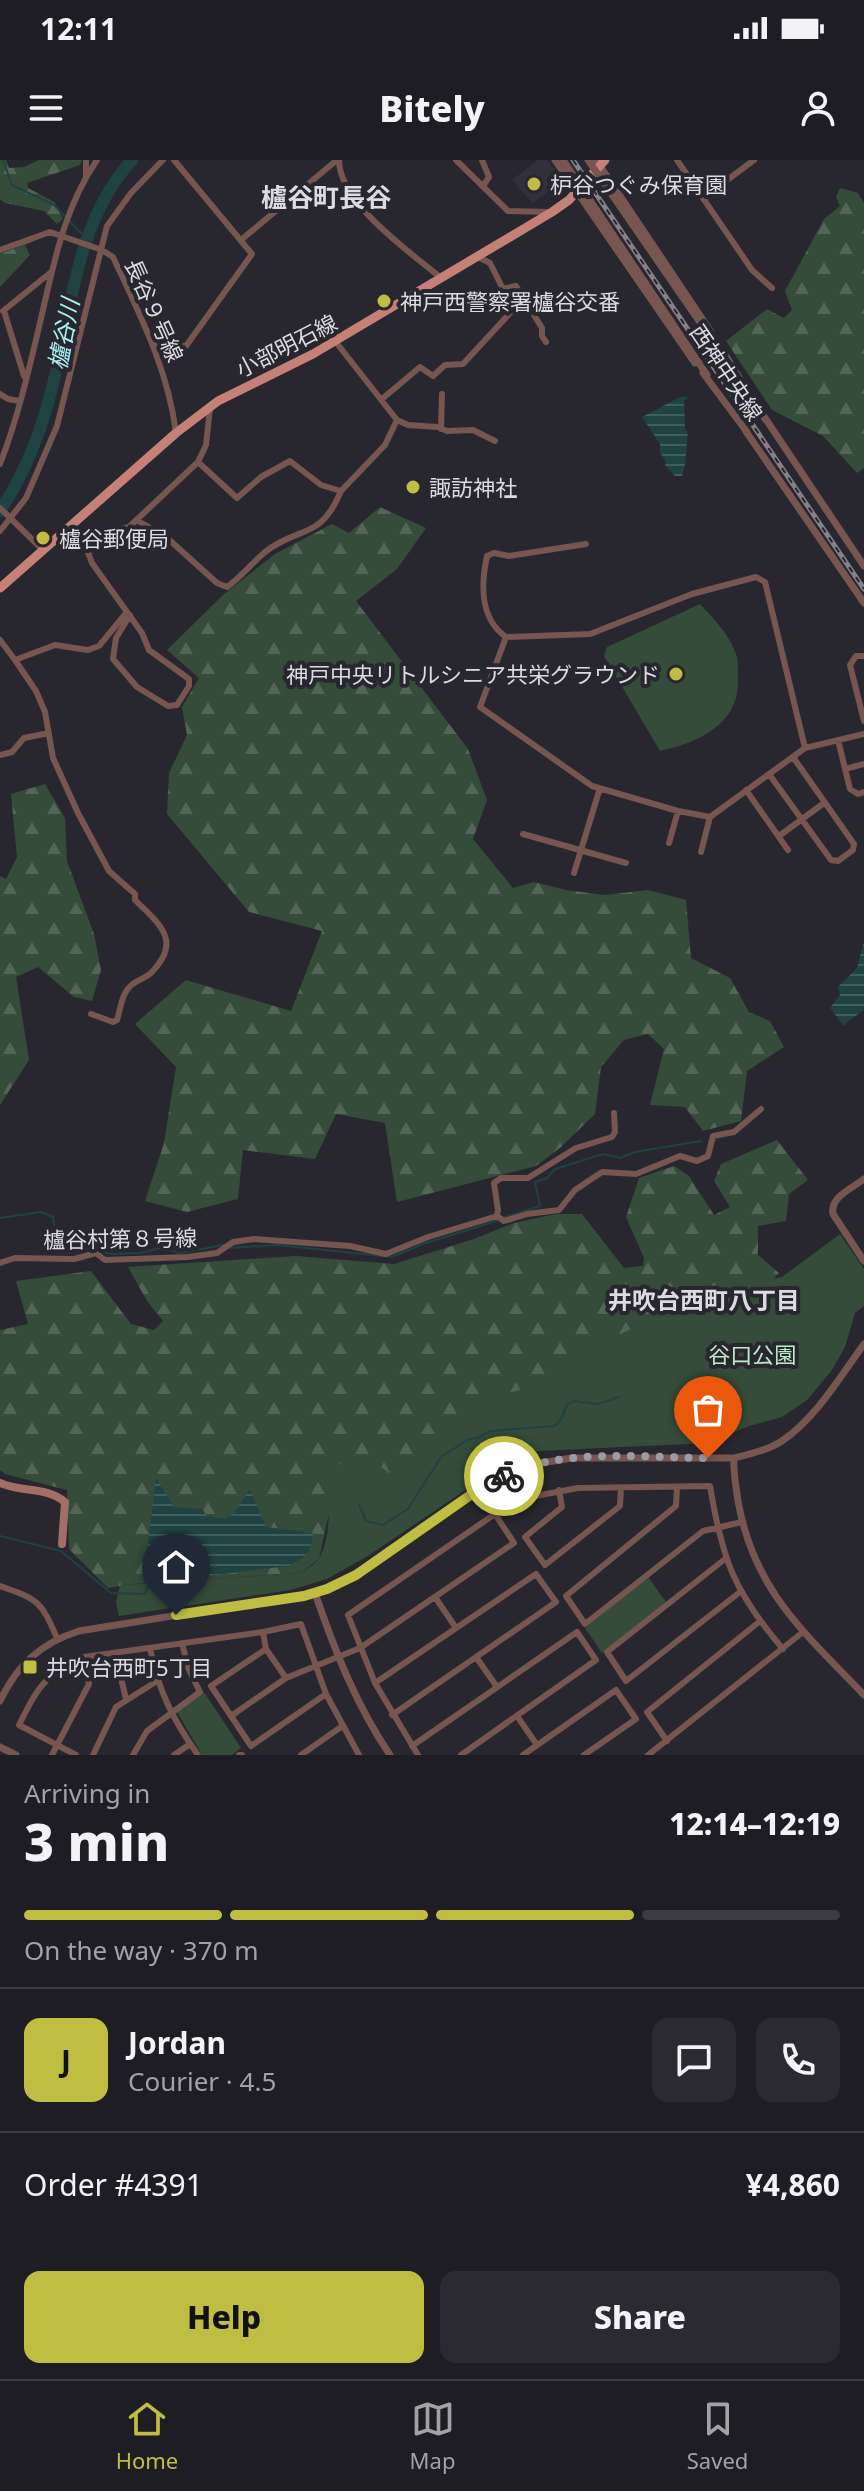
<!DOCTYPE html>
<html lang="en">
<head>
<meta charset="utf-8">
<style>
	body { margin:0; font-family:"Noto Sans","Noto Sans JP",sans-serif; background:#2b2a30; color:#f1f3f6; height:100vh; display:flex; flex-direction:column; font-size:30px; white-space:nowrap }
	* { box-sizing:border-box; margin:0 }
	p { font-size:26px; color:#a1a2a6 }
	.icon { flex:none; width:44px; height:44px; fill:none; stroke:currentColor; stroke-width:2; stroke-linecap:round; stroke-linejoin:round }
	.map { position:relative; height:1595px; overflow:hidden }
	.drawer { display:flex; flex-direction:column; background:#1e1d23; flex:1 }
	.drawer>* { flex:none }
	.pin { position:absolute; display:grid; place-items:center; width:68px; height:68px; color:#fff; margin:-82px -34px; border-radius:50% 50% 50% 0; rotate:-45deg; box-shadow:0 0 8px #0007 }
	.pin .icon { rotate:45deg }
	.courier { position:absolute; display:grid; place-items:center; width:80px; height:80px; margin:-40px; border:6px solid #bfbe42; border-radius:50%; background:#fff; color:#222; box-shadow:0 2px 10px #0007 }
	.head em { font-style:normal; font-weight:800 }
	.head div { display:flex; flex-direction:column-reverse }
	.head { display:flex; align-items:center; justify-content:space-between; height:136px; padding:0 24px }
	h1 { font-size:52px; font-weight:800; line-height:60px }
	.bar { display:grid; grid-template-columns:repeat(4,1fr); gap:12px 8px; align-content:center; height:96px; padding:0 24px }
	.bar i { height:10px; border-radius:6px; background:#3c3b41 }
	.bar .active { background:#bfbe42 }
	.bar p { grid-column:span 4 }
	.line { display:flex; align-items:center; gap:20px; padding:0 24px; border-top:2px solid #3c3b41 }
	.line div { flex:1 }
	.round { display:grid; place-items:center; flex:none; width:84px; height:84px; border-radius:16px; background:#2b2a30 }
	.cta { display:flex; gap:16px; margin-top:auto; padding:16px 24px }
	.cta a { flex:1; height:92px; border-radius:16px; background:#bfbe42; color:#111; font-size:32px; font-weight:800; line-height:92px; text-align:center }
	.cta a+a { background:#2b2a30; color:#f1f3f6 }
	.status { display:flex; justify-content:space-between; align-items:center; height:56px; padding:0 40px; background:#1e1d23; direction:ltr }
	.status svg { height:22px; fill:currentColor }
	header { display:flex; justify-content:space-between; align-items:center; height:104px; padding:0 24px; background:#1e1d23; font-size:36px; font-weight:800 }
	.tabs { display:flex; justify-content:space-around; align-items:center; height:112px; border-top:2px solid #3c3b41; background:#1e1d23; font-size:22px; color:#a1a2a6 }
	.tabs a { display:grid; justify-items:center; gap:4px }
	.tabs .active { color:#bfbe42 }
	.map>svg:first-child { display:block }
</style>
</head>
<body>
<div class="status"><b>12:11</b><svg viewBox="0 0 49 12"><path d="M0 12V9h3v3zM5 12V6h3v6zM10 12V3h3v9zM15 12V0h3v12zM26 1h20v11H26zM47 4h2v5h-2z"/></svg></div>
<header><svg class="icon" aria-label="menu" viewBox="0 0 24 24"><path d="M4 6h16M4 12h16M4 18h16"/></svg>Bitely<svg class="icon" aria-label="person" viewBox="0 0 24 24"><circle cx="12" cy="8" r="4"/><path d="M4 21q1-7 8-7t8 7"/></svg></header>
<div class="map">
<svg width="864" height="1595" viewBox="0 0 864 1595">
	<defs>
		<pattern id="forest-firs" width="22" height="20" patternUnits="userSpaceOnUse" patternTransform="scale(2)"><rect width="22" height="20" fill="#354c3a"/><path d="M5 1l3.5 6h-7zM16 11l3.5 6h-7z" fill="#526556"/></pattern>
		<pattern id="water-rules" width="6" height="5" patternUnits="userSpaceOnUse" patternTransform="scale(2)"><rect width="6" height="5" fill="#1f4343"/><path d="M0 2.5h6" fill="none" stroke="#3f5e5e"/></pattern>
	</defs>
	<rect width="100%" height="100%" fill="#28272f"/>
	<!-- built -->
	<path fill="#31303d" d="M538 0H547L555 10 550 18 554 27 533 43 512 20Z"/>
	<!-- forest -->
	<path fill="url(#forest-firs)" d="M0 0H6L9 8 24 7 39 0H82L80 5 27 23 28 28 54 42 63 59 57 64 44 51 5 43 0 39Z
		M840 28 858 33 864 43V308L857 313 823 276 772 250 726 181 767 149 784 158 792 150 785 131 824 59 840 46 836 37Z
		M36 80 25 85 30 95 0 127V93C12 91 23 83 36 80Z
		M380 347 426 368 397 409 356 441 468 589 487 640 473 679 513 728 534 722 566 730 605 735 648 730 686 740 691 798 730 818 749 852 770 861 784 887 747 911 741 961 703 971 685 947 650 945 664 889 648 874 624 880 601 907 595 954 560 988 536 1006 397 1042 385 963 336 954 315 999 243 990 238 1039 187 1052 145 1041 164 983 176 907 135 864 186 820 291 851 322 771 249 752 167 654 169 613 187 575 182 547 199 518 167 490 224 434 275 394 332 364 349 373Z
		M45 624 65 658 67 701 94 774 101 810 92 841 74 837 38 807 16 817 29 900 0 945V716L6 719 17 697 11 634Z
		M777 980 808 1020 789 1034 786 1061 758 1066V1095L779 1113 757 1136 412 1314 331 1344 319 1399 301 1413 131 1424 108 1428 69 1389 67 1330 5 1314 0 1310V1170L28 1164 16 1121 91 1111 131 1164 154 1170 163 1161 147 1141 128 1107 296 1096 394 1104 474 1079 514 1063 556 1054H582L624 1108 643 1106 644 1098 626 1057 639 1018 674 1006 689 1016 714 1055 730 1047 714 1021 721 1004Z"/>
	<!-- green -->
	<path fill="#354c3a" d="M700 444C714 459 729 474 736 494 739 501 737 511 738 519 740 564 698 583 660 591L604 496 607 487Z
		M840 1074 864 1109V1146L855 1153 845 1187 832 1210 807 1240 782 1257 749 1266 708 1283 538 1291 492 1312 368 1396 327 1419 291 1430 119 1456 116 1442 120 1425 301 1413C307 1409 317 1403 320 1397 333 1369 329 1337 323 1309L367 1296 389 1313 405 1308 435 1279 478 1248 507 1233 547 1224 604 1182 650 1160 728 1128 782 1117Z
		M648 1417 666 1442 602 1493 585 1468Z
		M204 1532 241 1588 232 1595H202L177 1552Z"/>
	<!-- water -->
	<path fill="url(#water-rules)" d="M680 237H690L684 241 685 269 688 272C686 285 687 302 682 316H675L665 305 666 301 660 293V284L642 257Z
		M864 781V850L843 865 830 848 840 835 838 827 857 808Z
		M156 1318 174 1347 202 1349 207 1356 225 1359 233 1354 250 1329 266 1367 313 1373C312 1392 305 1398 288 1406L143 1424Z"/>
	<g fill="none" stroke-linecap="round" stroke-linejoin="round">
		<!-- stream -->
		<path stroke="#1f4343" stroke-width="2" d="M3 0 12 25 54 45 87 79
			M505 1057 540 1046 535 1022 547 1018 555 1009 603 994 620 998 635 992 701 981
			M0 1058 41 1052 53 1057 57 1090 69 1093 93 1086 106 1093 115 1094 140 1093 161 1088 180 1093 223 1085
			M229 1088 277 1085 392 1097 423 1084 499 1060
			M359 1345 366 1361 383 1365 408 1349 441 1297 469 1279 477 1278 490 1271 554 1266 560 1261 567 1245 574 1241 598 1244 619 1237
			M0 1376 61 1391 111 1433 145 1434 148 1424"/>
		<!-- river -->
		<path stroke="#1f4343" stroke-width="12" d="M0 351C25 313 41 273 52 228 72 149 75 63 132 0"/>
		<!-- minor -->
		<path stroke="#775551" stroke-width="6" d="M86 0V16
			M339 0C339 43 410 92 441 118
			M456 0 508 51 548 52
			M482 0 489 17 483 26
			M677 0 752 110 772 128
			M703 38 754 0
			M241 80 337 0
			M0 90 50 72 102 90 113 97C140 155 168 209 176 273
			M478 97 490 103 503 129 516 126 542 168V176L546 182
			M3 151 50 113
			M4 151 24 216
			M335 181 397 260 408 265 438 267 447 271 473 270 495 281
			M153 185 186 186 252 94 174 0
			M0 234 8 239 19 241
			M382 239 420 207 433 216 445 205 463 204 510 153 528 142
			M441 269 442 234
			M198 302 206 285 210 248
			M0 304C19 255 31 201 43 150 55 97 66 45 97 0
			M341 331 385 285 397 260
			M0 348 43 390
			M0 371 26 338 57 266 107 66 131 33 163 0
			M54 379H83L129 367 198 302 237 338 261 317 290 301 321 325 341 331C320 381 300 365 265 392 252 403 241 417 227 427L217 423 165 376 138 361
			M83 379 92 403 142 473 149 490 189 519V526L177 545 168 546 137 527 113 499 116 478 130 455
			M586 384 509 396 494 393 487 396C481 424 479 458 506 477L590 474 692 434 756 417 765 422 805 588
			M506 477 480 547 592 626 678 651 710 657 805 588 864 574
			M0 480 15 500 55 485 88 490 99 486 127 452
			M864 496H856L850 505 864 561
			M15 500 36 531 45 552 53 598 78 653 109 711 135 734V740C158 763 183 780 152 812 144 820 133 820 127 830 121 838 120 851 117 860L113 862 91 854
			M838 580 850 629 858 634 864 632
			M0 595 12 592 24 578 49 573
			M845 609 864 604
			M769 614 831 700 838 701 853 690 854 684 793 597
			M746 630 788 690
			M523 674 626 703
			M779 676 824 643
			M669 683 678 651
			M701 692 710 657
			M574 713 600 628
			M497 1056 498 1050 494 1023 501 1018H528L576 988 612 977 615 972 614 953
			M0 1103 15 1098 74 1099 96 1093 105 1100 188 1097 217 1093 233 1082 254 1079 350 1086 386 1094 428 1077 497 1056 504 1061 527 1054 559 1050 575 1030 602 1012 636 1014 680 996 697 1001 708 996 713 976 734 972 761 949
			M677 1327 676 1346 566 1436 585 1464 703 1371 742 1362
			M559 1330 562 1347 525 1377 545 1405 620 1346 621 1328
			M725 1399 607 1492 626 1521 740 1432
			M0 1426C38 1439 41 1441 57 1478
			M435 1437 456 1468
			M263 1472 266 1489 211 1526 231 1556 286 1518 360 1488 514 1383 495 1354
			M150 1488C158 1530 173 1560 198 1595
			M266 1489 286 1518
			M115 1493 126 1539
			M476 1497 497 1527
			M375 1523 536 1414 556 1442 392 1555
			M231 1556 251 1586 326 1534
			M517 1556 537 1585
			M667 1581 647 1552 759 1462
			M412 1586 577 1472 596 1500 461 1595
			M52 1595 89 1524 84 1497
			M76 1595 19 1565C38 1527 44 1515 84 1497L263 1472 301 1464 326 1534 359 1595
			M93 1595 116 1547 157 1521
			M133 1595 147 1571 200 1532 188 1508 182 1483
			M174 1595 190 1584
			M239 1595H242
			M301 1595 341 1567
			M418 1595 375 1523 348 1455 495 1354 525 1338 578 1328 710 1326C722 1399 734 1432 783 1489
			M523 1595 616 1530 636 1559 584 1595
			M648 1595 803 1472"/>
		<!-- tertiary -->
		<path stroke="#775551" stroke-width="7" d="M555 0 695 203
			M596 0 711 172
			M724 193 765 259
			M703 213 747 272
			M763 255 864 406
			M745 270 864 443
			M864 1019C851 1029 830 1037 833 1054L864 1101
			M734 1298C733 1312 736 1326 738 1341 754 1431 804 1472 864 1535
			M315 1433C335 1491 356 1545 390 1595
			M0 1541C17 1505 41 1483 79 1471L315 1433 356 1415 482 1327 510 1313 541 1303 572 1298H734C750 1294 768 1290 782 1281 816 1258 840 1217 864 1184
			M0 1587 16 1595"/>
		<!-- secondary -->
		<path stroke="#a36e67" stroke-width="8" d="M0 1323C22 1333 45 1326 65 1342L62 1384"/>
		<!-- primary -->
		<path stroke="#c58178" stroke-width="9" d="M0 428 176 273 218 241 313 194 552 52 569 40 605 0"/>
		<!-- rail casing -->
		<g stroke="#838289" stroke-width="5">
			<path id="rail" d="M573 0 864 429"/>
		</g>
		<!-- rail -->
		<use href="#rail" stroke="#28272f" stroke-width="2" stroke-dasharray="6" stroke-linecap="butt"/>
		<!-- tertiary-bridge -->
		<path stroke="#775551" stroke-width="7" d="M563 0 707 215
			M588 0 726 200"/>
	</g>
	<g fill="none" stroke-linecap="round" stroke-linejoin="round">
		<!-- done -->
		<path stroke="#9c9ca3" stroke-width="8" stroke-dasharray="0 14.4" d="M504 1316C562 1287 644 1298 708 1298"/>
		<!-- route -->
		<path stroke="#bfbe42" stroke-width="10" d="M176 1455 304 1436 327 1429 356 1415 482 1327 504 1316"/>
	</g>
	<!-- markers -->
	<g fill="#bfbe42" stroke="#28272f" stroke-width="3">
		<circle cx="534" cy="24" r="8"/>
		<circle cx="384" cy="141" r="8"/>
		<circle cx="413" cy="327" r="8"/>
		<circle cx="43" cy="378" r="8"/>
		<circle cx="676" cy="514" r="8"/>
		<rect x="22" y="1499" width="16" height="16" rx="4"/>
	</g>
	<g text-anchor="middle" dominant-baseline="central" stroke-width="8" stroke-linejoin="round" paint-order="stroke">
		<!-- poi labels -->
		<g font-size="22" fill="#dbdbe1" stroke="#28272f" text-anchor="start">
			<text x="550" y="24">枦谷つぐみ保育園</text>
			<text x="400" y="141">神戸西警察署櫨谷交番</text>
			<text x="429" y="327">諏訪神社</text>
			<text x="59" y="378">櫨谷郵便局</text>
			<text x="660" y="514" text-anchor="end">神戸中央リトルシニア共栄グラウンド</text>
			<text x="46" y="1507">井吹台西町5丁目</text>
		</g>
		<!-- street labels -->
		<g font-size="22" fill="#dbdbe1" stroke="#28272f">
			<text transform="translate(155 150) rotate(66)">長谷９号線</text>
			<text transform="translate(286 185) rotate(-27)">小部明石線</text>
			<text transform="translate(727 212) rotate(56)">西神中央線</text>
			<text transform="translate(120 1078) rotate(-1)">櫨谷村第８号線</text>
		</g>
		<!-- park labels -->
		<g font-size="22" fill="#baeac4" stroke="#28272f">
			<text x="752" y="1194">谷口公園</text>
		</g>
		<!-- water labels -->
		<g font-size="24" font-style="italic" fill="#a7f0f0" stroke="#28272f">
			<text transform="translate(63 174) rotate(-79)">櫨谷川</text>
		</g>
		<!-- neighbourhood labels -->
		<g font-size="24" font-weight="bold" fill="#dbdbe1" stroke="#28272f">
			<text x="704" y="1139">井吹台西町八丁目</text>
		</g>
		<!-- quarter labels -->
		<g font-size="26" font-weight="bold" fill="#dbdbe1" stroke="#28272f">
			<text x="326" y="37">櫨谷町長谷</text>
		</g>
	</g>
</svg>
<div class="pin" style="left:708px;top:1298px;background:#ea580c"><svg class="icon" aria-label="bag" viewBox="0 0 24 24"><path d="M5 8h14l-1 12H6zM9 8a3 3 0 0 1 6 0"/></svg></div>
<div class="pin" style="left:176px;top:1455px;background:#1f2937"><svg class="icon" aria-label="home" viewBox="0 0 24 24"><path d="M3 11l9-7 9 7M6 9v11h12V9"/></svg></div>
<div class="courier" style="left:504px;top:1316px"><svg class="icon" aria-label="bike" viewBox="0 0 24 24"><circle cx="6" cy="16" r="4"/><circle cx="18" cy="16" r="4"/><path d="M6 16l4-8h5l3 8M10 8l3 8H6M13 5h3"/></svg></div>
</div>
<section class="drawer">
<div class="head"><div><h1>3 min</h1><p>Arriving in</p></div><em>12:14–12:19</em></div>
<div class="bar"><i class="active"></i><i class="active"></i><i class="active"></i><i></i><p>On the way · 370 m</p></div>
<div class="line" style="height:144px"><b class="round" style="background:#bfbe42;color:#111">J</b><div><b>Jordan</b><p>Courier · 4.5</p></div><a class="round"><svg class="icon" aria-label="chat" viewBox="0 0 24 24"><path d="M4 5h16v11H9l-5 4z"/></svg></a><a class="round"><svg class="icon" aria-label="phone" viewBox="0 0 24 24"><path d="M5 4h4l2 5-3 2q2 4 5 5l2-3 5 2v4C11 20 4 13 5 4z"/></svg></a></div>
<div class="line" style="height:104px"><div>Order #4391</div><b>¥4,860</b></div>
<div class="cta"><a>Help</a><a>Share</a></div>
</section>
<nav class="tabs">
<a class="active"><svg class="icon" aria-label="home" viewBox="0 0 24 24"><path d="M3 11l9-7 9 7M6 9v11h12V9"/></svg>Home</a>
<a><svg class="icon" aria-label="map" viewBox="0 0 24 24"><path d="M3 6l6-2 6 2 6-2v14l-6 2-6-2-6 2zM9 4v14M15 6v14"/></svg>Map</a>
<a><svg class="icon" aria-label="saved" viewBox="0 0 24 24"><path d="M7 4h10v16l-5-4-5 4z"/></svg>Saved</a>
</nav>
</body>
</html>
